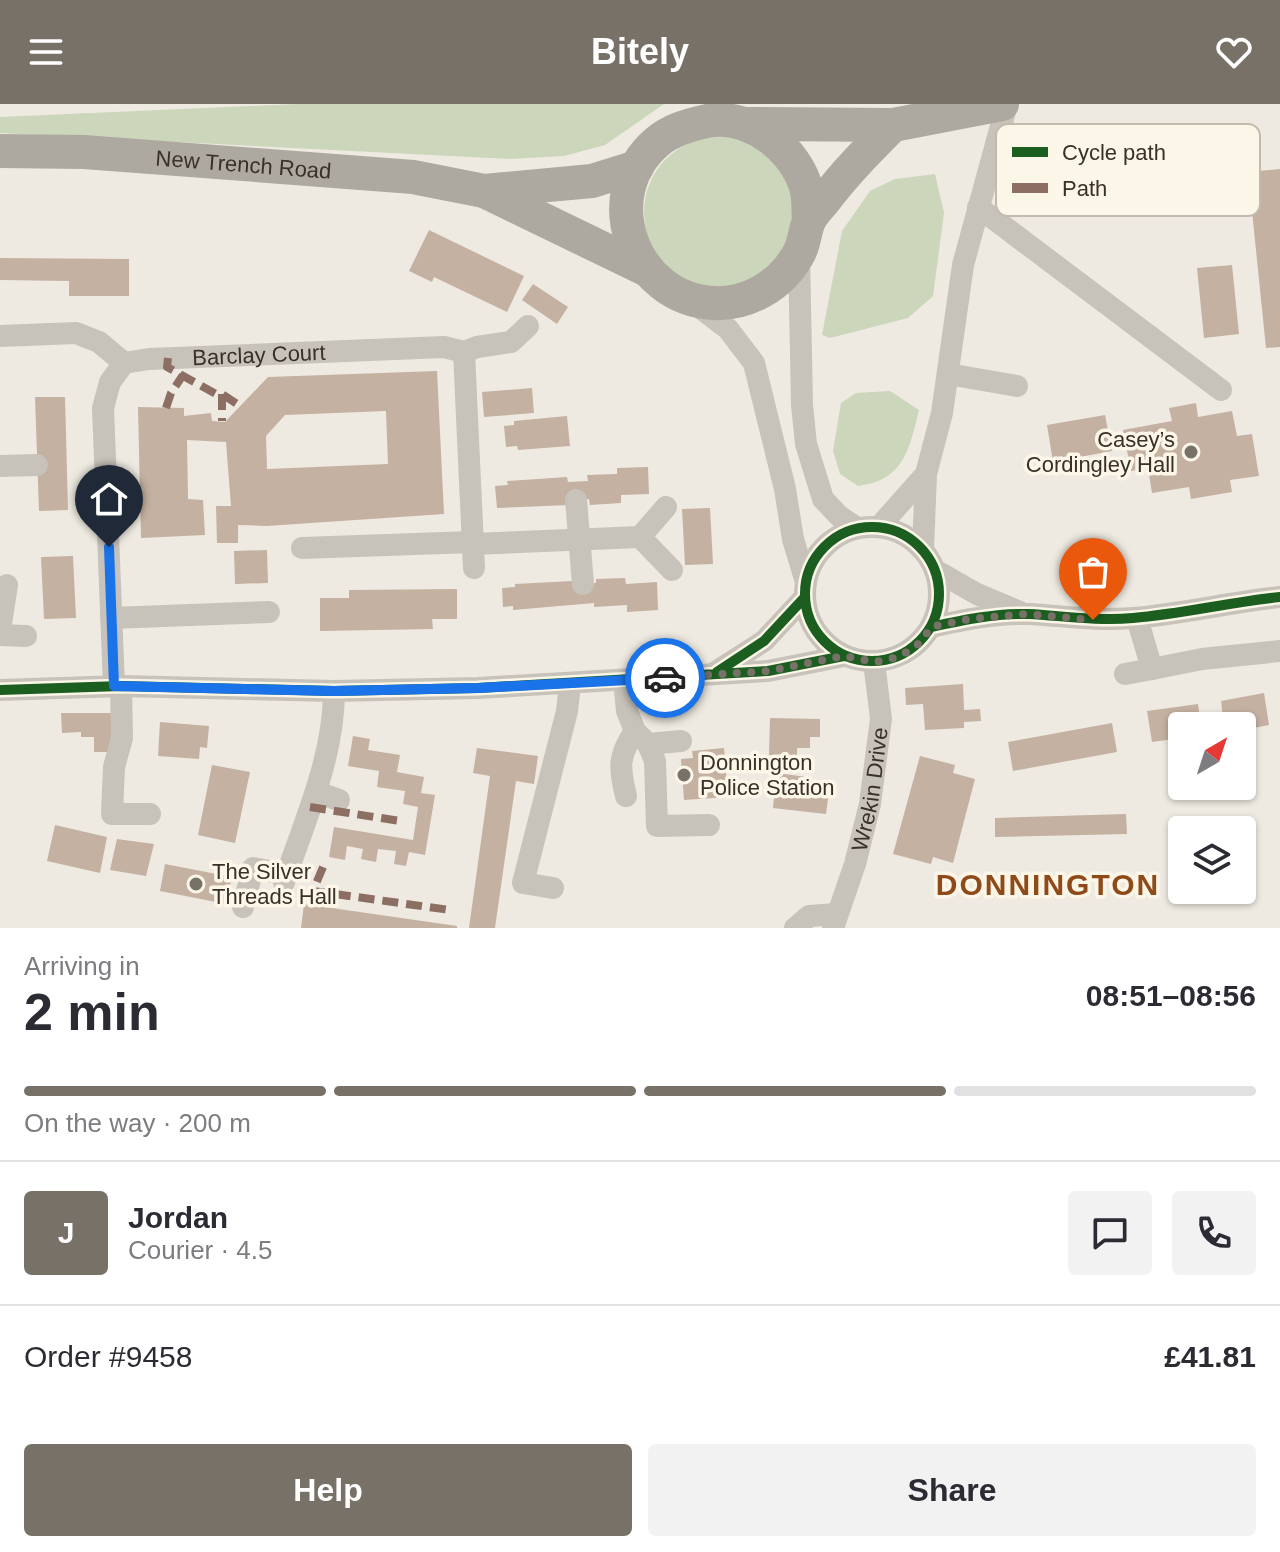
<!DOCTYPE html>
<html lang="en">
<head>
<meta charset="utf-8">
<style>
	body { margin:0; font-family:Arial,sans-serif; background:#f2f2f3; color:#2b2b33; height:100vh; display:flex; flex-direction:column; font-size:30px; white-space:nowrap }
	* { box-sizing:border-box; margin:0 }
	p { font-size:26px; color:#7c7c81 }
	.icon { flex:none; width:44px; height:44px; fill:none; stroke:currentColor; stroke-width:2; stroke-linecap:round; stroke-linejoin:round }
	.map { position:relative; height:824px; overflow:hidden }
	.drawer { display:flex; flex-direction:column; background:#fff; flex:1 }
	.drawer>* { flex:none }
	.needle { width:52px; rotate:39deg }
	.tools { position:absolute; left:1168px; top:608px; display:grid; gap:16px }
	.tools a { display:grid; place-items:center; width:88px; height:88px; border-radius:8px; background:#fff; box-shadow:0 2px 6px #0004; font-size:40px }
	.pin { position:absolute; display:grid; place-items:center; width:68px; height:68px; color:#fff; margin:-82px -34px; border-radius:50% 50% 50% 0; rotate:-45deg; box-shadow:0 0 8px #0007 }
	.pin .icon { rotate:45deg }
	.courier { position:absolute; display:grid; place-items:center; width:80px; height:80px; margin:-40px; border:6px solid #1a73e8; border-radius:50%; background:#fff; color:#222; box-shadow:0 2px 10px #0007 }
	.overview em { font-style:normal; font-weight:600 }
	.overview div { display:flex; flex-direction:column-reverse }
	.overview { display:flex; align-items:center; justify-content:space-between; height:136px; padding:0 24px }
	h1 { font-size:52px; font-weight:600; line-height:60px }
	.bar { display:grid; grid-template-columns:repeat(4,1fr); gap:12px 8px; align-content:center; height:96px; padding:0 24px }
	.bar i { height:10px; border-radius:6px; background:#e1e1e2 }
	.bar .on { background:#787168 }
	.bar p { grid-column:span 4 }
	.line { display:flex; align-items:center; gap:20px; padding:0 24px; border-top:2px solid #e1e1e2 }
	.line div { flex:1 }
	.round { display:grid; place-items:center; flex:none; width:84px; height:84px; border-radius:8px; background:#f2f2f3 }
	.button { display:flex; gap:16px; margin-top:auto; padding:16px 24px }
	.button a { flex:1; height:92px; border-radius:8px; background:#787168; color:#fff; font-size:32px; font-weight:600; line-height:92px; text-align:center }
	.button a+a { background:#f2f2f3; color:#2b2b33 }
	header { display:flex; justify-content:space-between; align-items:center; height:104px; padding:0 24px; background:#787168; color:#fff; font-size:36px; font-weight:600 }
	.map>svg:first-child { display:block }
</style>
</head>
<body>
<header><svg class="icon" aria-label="menu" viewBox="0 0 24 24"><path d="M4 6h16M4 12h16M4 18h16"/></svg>Bitely<svg class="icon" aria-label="heart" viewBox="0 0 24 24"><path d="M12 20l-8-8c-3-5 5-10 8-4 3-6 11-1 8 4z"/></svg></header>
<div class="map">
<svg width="1280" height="824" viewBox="0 0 1280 824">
	<rect width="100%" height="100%" fill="#eeeae1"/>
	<!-- green -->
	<path fill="#cbd6ba" d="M298 0H664L605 41 564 52 510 55 0 29V13Z
		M644 108a75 75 0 1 1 150 0a75 75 0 1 1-150 0Z
		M935 70 944 109 933 192 908 214 830 234 822 231 842 127 870 87 895 75Z
		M890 287 919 306C909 346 904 376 858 382L840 370 833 347 841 299 856 289Z"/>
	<!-- building -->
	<path fill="#c4b1a1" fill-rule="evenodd" d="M1280 65V243L1266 244 1248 68Z
		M429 126 524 172 507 208 434 173 432 178 409 167Z
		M0 154 129 155V192H69V177L0 176Z
		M1232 161 1239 230 1204 234 1197 164Z
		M533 180 568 203 557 220 522 196Z
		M437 267 444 410 267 422 238 421V439H217L216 402H231L226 338 187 336 188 395 203 396 205 431 141 434 138 303 184 304V312L211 309 212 317 225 318 268 273ZM386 307 388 360 267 365 266 332 285 311Z
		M532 284 534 309 484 313 482 288Z
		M35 293H65L68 406 39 407Z
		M1196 299 1198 313 1232 307 1237 332 1252 330 1259 372 1230 376 1232 388 1191 395 1189 383 1152 389 1148 364 1131 367 1123 326 1172 317 1169 304Z
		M1105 311 1112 347 1053 358 1047 321Z
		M567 312 570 342 518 346 517 342 506 343 504 322 514 321V317Z
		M648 363 649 390 621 391V399L590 401 589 395 569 396V401L497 404 495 382 508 381 507 377 567 373 568 378 588 377 587 371 617 370V364Z
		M710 404 713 460 685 461 682 405Z
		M267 446 268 479 235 480 234 447Z
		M73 452 76 514 44 515 41 453Z
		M625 474 626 480 657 478 658 506 627 508V501L594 503V499L513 506V502L503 503 502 484 515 483V480L573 477 583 480 596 479V475Z
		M457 485V515H432L433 525 320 527V494H349V486Z
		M963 580 964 606 980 605 981 617 964 618V624L925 626 923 600 906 601 905 584Z
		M1264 589 1269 621 1242 626V622H1224L1221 597Z
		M1198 600 1201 622H1182V634L1152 638 1147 607Z
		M61 609H115L113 648H94V633H81V628L62 629Z
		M770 614 820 615V633H810V644H797V652L769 651Z
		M160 618 209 622 207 644 200 643 199 655 158 652Z
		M1112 619 1117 648 1013 667 1008 638Z
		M353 632 370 635 368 646 400 651 397 668 424 673 421 689 435 691 425 751 409 748 406 762 394 760 396 747 378 745 376 758 361 755 363 745 347 742 345 756 329 753 334 723 413 736 418 703 403 700 405 687 377 683 379 667 348 662Z
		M477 644 538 652 534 680 516 677 495 824H469L490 672 473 669Z
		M724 644 728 693 684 696 681 655 693 654 692 647Z
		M920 652 955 661 953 669 975 675 953 759 933 753 931 760 893 750Z
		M212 661 250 668 235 739 198 731Z
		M776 669 807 673 805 683 829 687 826 710 773 704Z
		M1126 710 1127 730 995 733V714Z
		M55 721 107 733 100 769 47 757Z
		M117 735 154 740 146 772 110 766Z
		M165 760 232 773 226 800 160 787Z
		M304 800 457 822V824H301Z"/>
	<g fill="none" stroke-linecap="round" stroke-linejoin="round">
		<!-- minor -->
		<g stroke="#c8c3ba" stroke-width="22">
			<path d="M978 103 1221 286"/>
			<path d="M799 150 802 301 806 340 823 395 839 412 857 424"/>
			<path d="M694 199 728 225 754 259 785 385 793 435 806 478"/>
			<path d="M0 232 76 229 99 238 124 259"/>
			<path d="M464 248 477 243 511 238 528 222"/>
			<path d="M948 270 1017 282"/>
			<path d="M0 362 37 361"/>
			<path d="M576 396 583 480"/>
			<path d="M666 403 640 433 672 466"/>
			<circle cx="872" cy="490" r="67"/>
			<path d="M879 423 926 370"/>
			<path d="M472 440 640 433"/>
			<path d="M302 444 472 438"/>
			<path d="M923 446 926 370 942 309 963 161 1007 0"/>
			<path d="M935 466 977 490 1020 508"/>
			<path d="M111 514 269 508"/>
			<path d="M1137 514 1152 565 1202 555 1280 547"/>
			<path d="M931 523C963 516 996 509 1029 510 1064 512 1098 517 1133 514 1182 510 1231 498 1280 493"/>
			<path d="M0 526 7 481"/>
			<path d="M0 531 26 532"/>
			<path d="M714 569 764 537 805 493"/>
			<path d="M1125 570 1152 565"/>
			<path d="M624 576 627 607 635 627 648 640 655 657 657 722 709 721"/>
			<path id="s1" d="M114 582 103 304 110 278 124 259 149 255 444 243 464 248 474 464"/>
			<path d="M121 582 122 634 114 663 112 710H150"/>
			<path d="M0 586 121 582 334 587 478 584 768 567 844 552"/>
			<path d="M648 640 681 637"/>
			<path d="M316 688 339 696"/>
			<path d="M626 692C619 664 618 652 635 627"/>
			<path d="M284 778C305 716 334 653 334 587"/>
			<path d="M553 784 523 779 567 607 570 580"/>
			<path d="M243 803 253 764 286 770"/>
			<path d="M795 824 809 812 836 810"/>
			<path id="s2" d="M833 824 855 760 870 700 881 615 874 558"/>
		</g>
		<!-- highway -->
		<g stroke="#ada9a0" stroke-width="34">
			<path d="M747 20 893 21 1002 0"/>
			<path id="s3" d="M0 47 84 48 413 73 484 87 645 165"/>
			<path d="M484 87 592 77 637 63"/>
			<path d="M809 117C808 107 809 96 807 87 797 45 750 9 707 17 689 21 671 26 657 38 595 91 633 195 713 199 748 201 781 181 798 151 805 140 804 128 809 117 812 110 819 103 824 97 845 69 868 46 893 21"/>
		</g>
		<!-- quiet -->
		<path stroke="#8d6e63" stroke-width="8" stroke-dasharray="16 8" stroke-linecap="butt" d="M168 254 167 263 216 290H222L240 302
			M222 290V317
			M166 304 171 289 183 271
			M310 703 400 717
			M323 763 313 787 450 806"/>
		<!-- cycleway casing -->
		<g stroke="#fbf6e8" stroke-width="15">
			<path id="cycleway" d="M805 490a67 67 0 1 1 134 0a67 67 0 1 1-134 0Z
				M931 523C963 516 996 509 1029 510 1064 512 1098 517 1133 514 1182 510 1231 498 1280 493
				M717 568 764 537 805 493
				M0 586 121 582 334 587 478 584 768 567 844 552"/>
		</g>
		<!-- cycleway -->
		<use href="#cycleway" stroke="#1b5e20" stroke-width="10"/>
	</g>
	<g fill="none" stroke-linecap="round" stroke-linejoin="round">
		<!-- done -->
		<path stroke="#787168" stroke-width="8" stroke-dasharray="0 14.4" d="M665 574 768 567 844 552 874 558 891 555 907 548 921 538 931 523 969 515 1026 510 1093 516"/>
		<!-- route -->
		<path stroke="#1a73e8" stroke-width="10" d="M109 443 114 582 334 587 478 584 665 574"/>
	</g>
	<!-- markers -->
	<g fill="#787168" stroke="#fbf6e8" stroke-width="3">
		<circle cx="1191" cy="348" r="8"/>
		<circle cx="684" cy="671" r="8"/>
		<circle cx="196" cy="780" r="8"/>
	</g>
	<g text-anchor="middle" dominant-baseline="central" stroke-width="7" stroke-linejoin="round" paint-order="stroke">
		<!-- street labels -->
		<g font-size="22" fill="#393027" stroke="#fbf6e8">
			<text stroke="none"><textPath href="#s3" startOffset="244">New Trench Road</textPath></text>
			<text stroke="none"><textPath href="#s1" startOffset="464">Barclay Court</textPath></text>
			<text stroke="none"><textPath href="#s2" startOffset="144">Wrekin Drive</textPath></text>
		</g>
		<!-- poi labels -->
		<g font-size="22" fill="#393027" stroke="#fbf6e8" text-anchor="start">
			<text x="1175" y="335" text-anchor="end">Casey’s<tspan x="1175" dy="25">Cordingley Hall</tspan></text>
			<text x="700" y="658">Donnington<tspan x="700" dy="25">Police Station</tspan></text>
			<text x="212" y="767">The Silver<tspan x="212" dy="25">Threads Hall</tspan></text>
		</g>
		<!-- district labels -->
		<g font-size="30" font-weight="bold" letter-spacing="2" fill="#8f4a19" stroke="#fbf6e8">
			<text x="1048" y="780">DONNINGTON</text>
		</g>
	</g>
	<!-- legend -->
	<rect x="996" y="20" width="264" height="92" rx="12" fill="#fbf6e8" stroke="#c1bbae" stroke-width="2"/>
	<rect x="1012" y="43" width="36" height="10" fill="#1b5e20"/>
	<rect x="1012" y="79" width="36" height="10" fill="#8d6e63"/>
	<g font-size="22" fill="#393027">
		<text x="1062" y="56">Cycle path</text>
		<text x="1062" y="92">Path</text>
	</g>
</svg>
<div class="tools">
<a><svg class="needle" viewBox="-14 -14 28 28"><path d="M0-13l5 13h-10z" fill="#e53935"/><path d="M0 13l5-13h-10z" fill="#7c7c81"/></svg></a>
<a><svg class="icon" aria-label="layers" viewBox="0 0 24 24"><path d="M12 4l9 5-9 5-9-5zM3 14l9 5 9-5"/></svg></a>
</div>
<div class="pin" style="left:1093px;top:516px;background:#ea580c"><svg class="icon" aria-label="bag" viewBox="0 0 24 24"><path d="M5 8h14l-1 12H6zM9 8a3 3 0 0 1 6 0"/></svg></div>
<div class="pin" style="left:109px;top:443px;background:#1f2937"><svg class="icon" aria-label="home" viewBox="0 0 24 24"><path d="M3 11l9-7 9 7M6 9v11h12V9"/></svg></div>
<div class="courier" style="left:665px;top:574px"><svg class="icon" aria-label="car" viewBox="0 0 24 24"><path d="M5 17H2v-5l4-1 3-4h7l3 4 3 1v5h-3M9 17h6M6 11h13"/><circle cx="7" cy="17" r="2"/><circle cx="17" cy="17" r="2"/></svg></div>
</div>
<section class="drawer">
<div class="overview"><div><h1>2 min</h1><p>Arriving in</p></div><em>08:51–08:56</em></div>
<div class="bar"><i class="on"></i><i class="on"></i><i class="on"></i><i></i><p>On the way · 200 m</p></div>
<div class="line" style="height:144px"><b class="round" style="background:#787168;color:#fff">J</b><div><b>Jordan</b><p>Courier · 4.5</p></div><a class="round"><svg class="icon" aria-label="chat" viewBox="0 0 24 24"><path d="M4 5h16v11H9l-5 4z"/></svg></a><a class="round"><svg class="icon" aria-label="phone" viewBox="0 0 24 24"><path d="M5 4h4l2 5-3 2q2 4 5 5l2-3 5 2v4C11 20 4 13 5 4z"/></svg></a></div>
<div class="line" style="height:104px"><div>Order #9458</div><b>£41.81</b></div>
<div class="button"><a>Help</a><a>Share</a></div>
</section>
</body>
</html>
